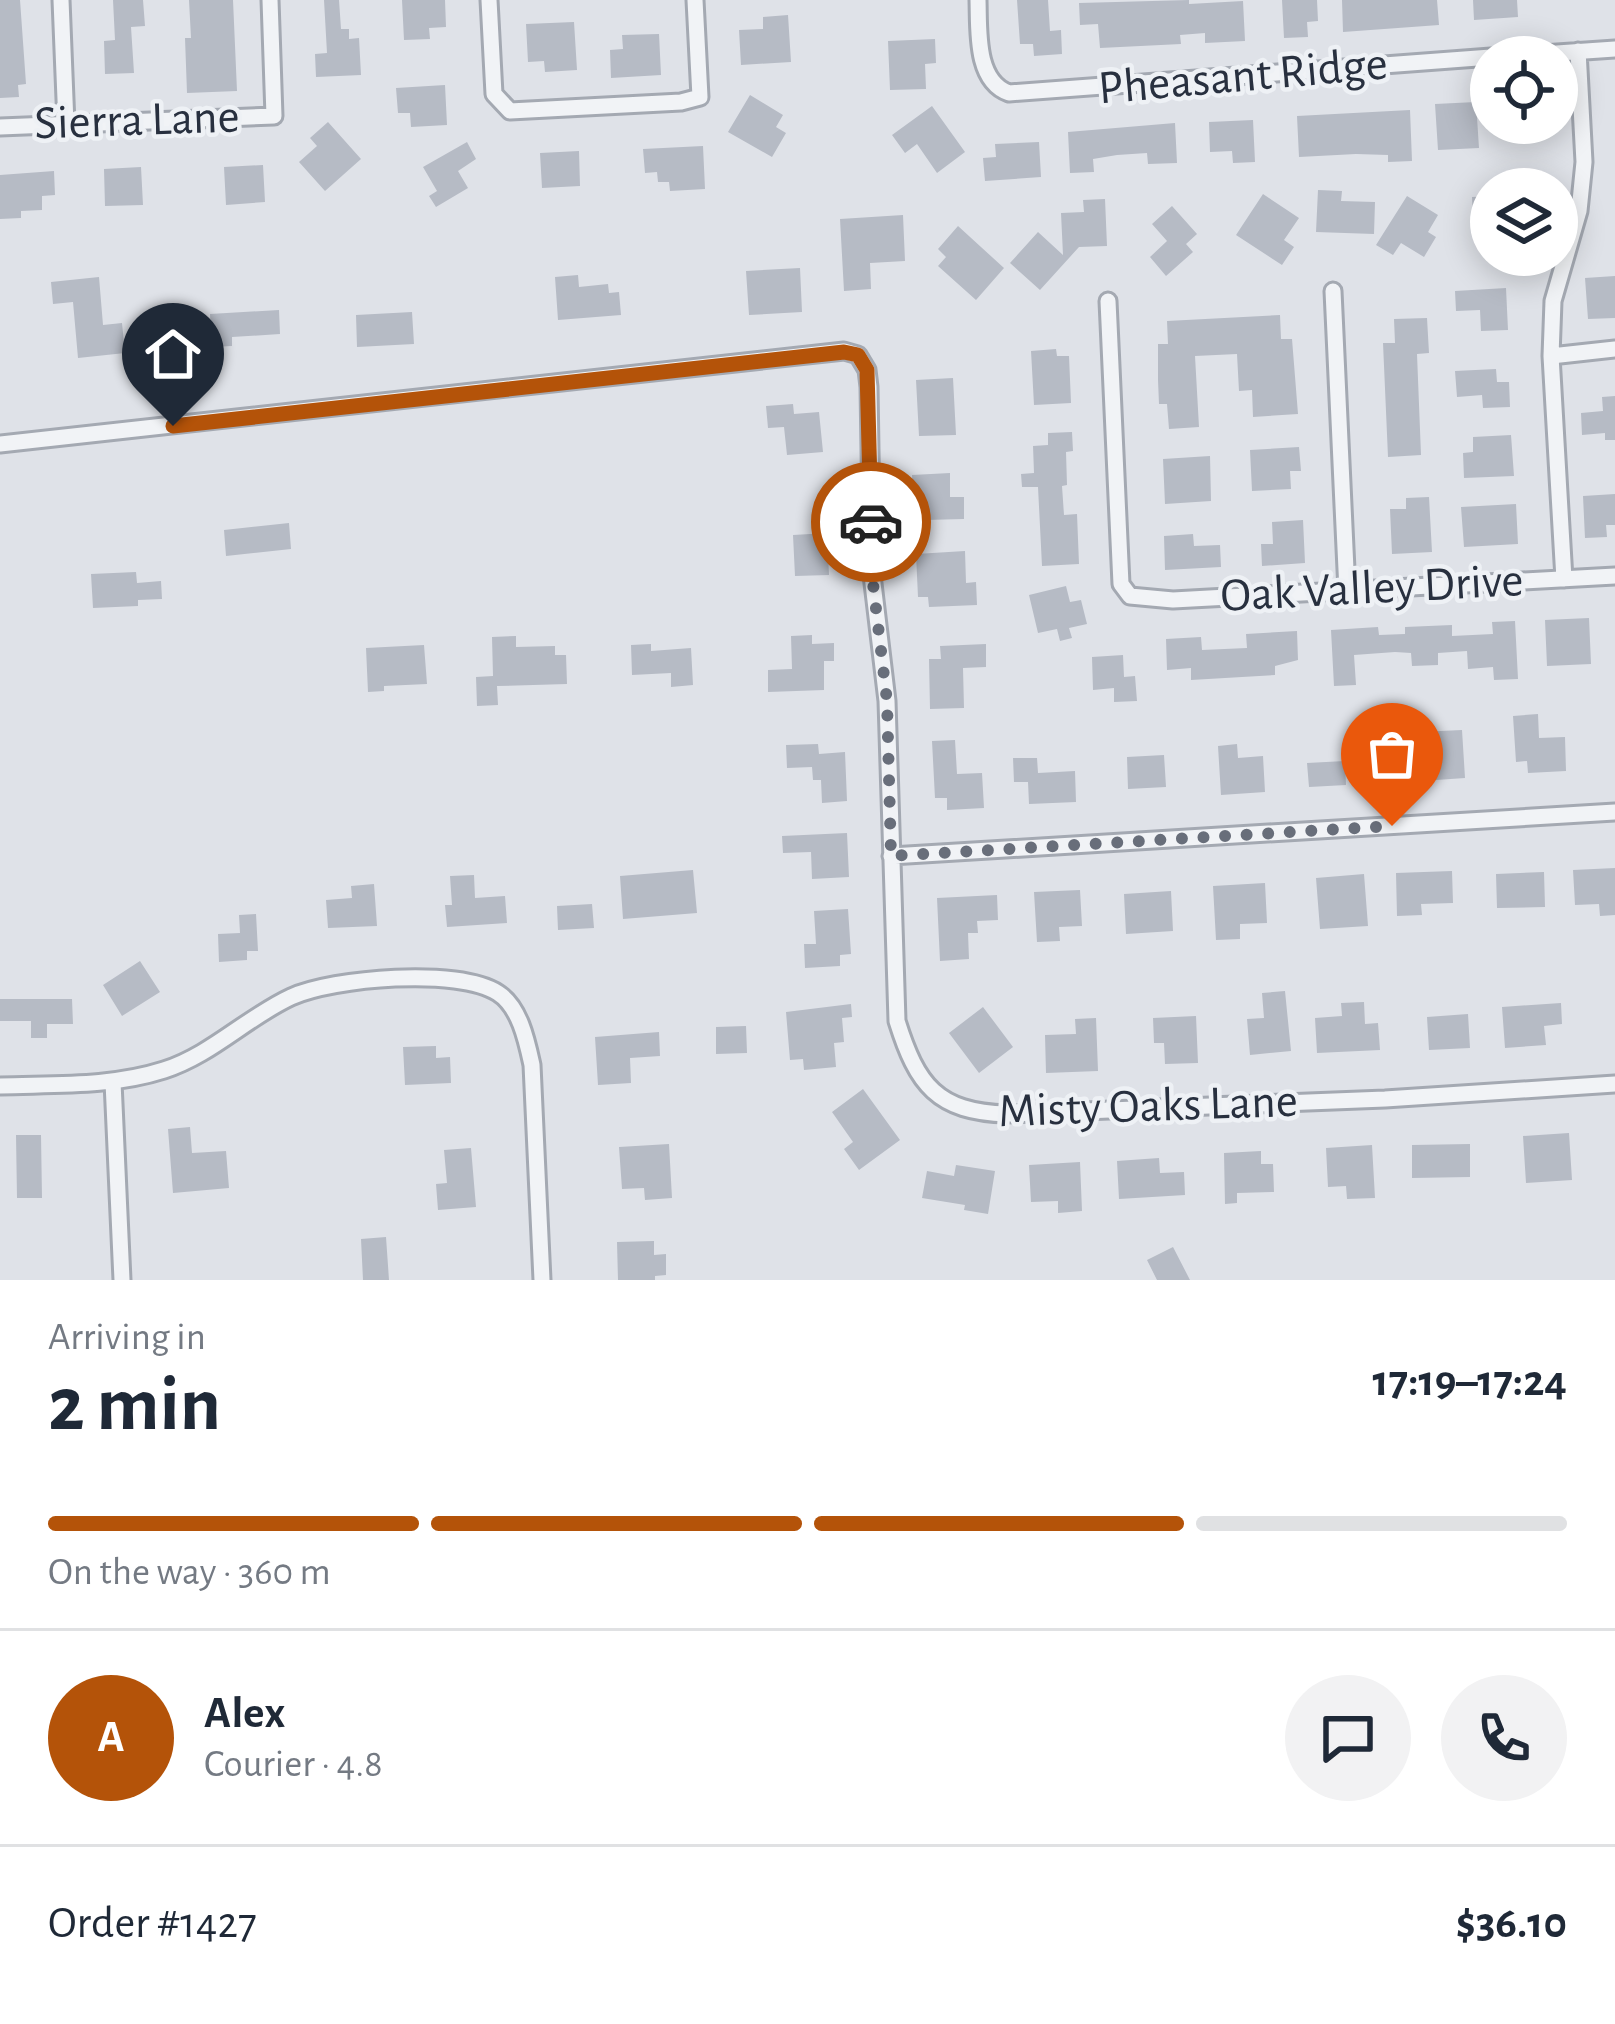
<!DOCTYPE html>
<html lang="en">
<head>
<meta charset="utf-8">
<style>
	body { margin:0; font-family:"Alegreya Sans",sans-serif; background:#f2f2f3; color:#1f2937; height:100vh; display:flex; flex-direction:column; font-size:45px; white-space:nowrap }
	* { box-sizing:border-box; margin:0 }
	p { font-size:39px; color:#747a83 }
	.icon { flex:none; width:66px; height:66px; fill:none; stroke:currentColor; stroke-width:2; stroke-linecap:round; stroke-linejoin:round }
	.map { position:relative; height:1280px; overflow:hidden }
	.side { display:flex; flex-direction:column; background:#fff; flex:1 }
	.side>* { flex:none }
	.fabs { position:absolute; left:1470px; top:36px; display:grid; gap:24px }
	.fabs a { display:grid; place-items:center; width:108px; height:108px; border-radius:50%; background:#fff; box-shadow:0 6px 30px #0003; font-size:60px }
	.pin { position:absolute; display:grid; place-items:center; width:102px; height:102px; color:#fff; margin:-123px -51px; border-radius:50% 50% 50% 0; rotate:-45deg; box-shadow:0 0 12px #0007 }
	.pin .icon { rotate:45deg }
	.courier { position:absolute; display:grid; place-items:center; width:120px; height:120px; margin:-60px; border:9px solid #b45309; border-radius:50%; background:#fff; color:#222; box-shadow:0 3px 15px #0007 }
	.head em { font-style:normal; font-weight:700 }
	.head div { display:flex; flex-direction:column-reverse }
	.head { display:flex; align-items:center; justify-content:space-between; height:204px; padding:0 48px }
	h1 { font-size:78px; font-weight:700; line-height:90px }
	.bar { display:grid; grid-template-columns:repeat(4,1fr); gap:18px 12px; align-content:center; height:144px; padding:0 48px }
	.bar i { height:15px; border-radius:9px; background:#e0e1e3 }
	.bar .on { background:#b45309 }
	.bar p { grid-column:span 4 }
	.line { display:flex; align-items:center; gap:30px; padding:0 48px; border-top:3px solid #e0e1e3 }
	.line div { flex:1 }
	.round { display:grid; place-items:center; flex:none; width:126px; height:126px; border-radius:63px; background:#f2f2f3 }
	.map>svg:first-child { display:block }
</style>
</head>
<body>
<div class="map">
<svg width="1615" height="1280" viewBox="0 0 1615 1280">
	<rect width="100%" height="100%" fill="#dfe2e8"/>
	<!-- building -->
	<path fill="#b6bbc5" d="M0 0H20L26 84 18 85 19 97 0 98Z
		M113 0H143L145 26 131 27 134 73 105 74 104 41 115 40Z
		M189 0H233L237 91 187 93 185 38H191Z
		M324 0H339L341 29H349V39L359 38 361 75 316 77 315 54 327 53Z
		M402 0H445L446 27 429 28 430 39 404 40Z
		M1017 0H1048L1050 31 1061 30 1062 54 1034 56 1033 44H1020Z
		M1189 0V4L1243 1 1245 41 1205 43V33L1180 35 1181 44 1100 48 1098 24 1080 25 1079 3Z
		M1282 0H1317L1318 21 1307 22 1308 37 1284 38Z
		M1342 0H1437L1439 25 1343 32Z
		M1473 0H1517L1518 17 1474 20Z
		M788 15 791 62 741 65 739 30 763 29V17Z
		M574 22 577 70 545 72 544 61 528 62 526 24Z
		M659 34 661 75 611 78 610 50 623 49 622 35Z
		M935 39 936 63 925 64 926 89 890 90 888 41Z
		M445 85 447 125 411 127 410 113H398L396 88Z
		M750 95 783 115 776 127 786 133 772 157 728 132Z
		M1476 102 1479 148 1438 150 1435 104Z
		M932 106 965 152 937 173 917 144 905 153 892 135Z
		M1410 110 1412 161 1388 162V155L1356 154 1299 157 1297 116Z
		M1253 120 1255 162 1233 163 1232 151 1210 152 1209 122Z
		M328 122 361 159 325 191 299 162 317 146 310 138Z
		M1175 123 1177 163 1148 164 1147 153 1117 155 1093 159 1094 172 1070 173 1068 132Z
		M467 142 476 159 458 171 468 188 436 207 429 196 437 191 423 167Z
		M1039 142 1041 177 985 181 983 158 996 157 995 144Z
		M703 146 705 189 670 191 669 182H658L657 172 645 173 643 149Z
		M579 151 580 186 542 188 540 153Z
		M263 165 265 202 226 205 224 167Z
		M141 167 143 205 105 206 104 169Z
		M54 171 55 195 42 196V210L21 211V218L0 219V175Z
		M1318 190 1342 191 1341 201 1375 202 1374 234 1316 232Z
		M1263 194 1299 218 1284 240 1294 247 1282 265 1236 235Z
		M1407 196 1438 215 1428 232 1436 237 1424 257 1401 243 1393 255 1376 245Z
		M1491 196V238L1474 239 1472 197Z
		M1105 199 1107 246 1079 247 1040 290 1010 263 1038 232 1063 255 1061 213 1084 212 1083 200Z
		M1172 206 1197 234 1186 244 1193 252 1166 276 1150 257 1167 241 1152 224Z
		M903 215 905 261 870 263 871 289 844 291 840 219Z
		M958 226 1004 268 976 300 938 266 946 257 938 249Z
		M800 268 802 312 749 315 746 271Z
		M578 275 579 287 608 284 609 293 619 292 621 315 558 320 555 277Z
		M1615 276V318L1588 319 1585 278Z
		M99 277 103 325 122 323 125 353 78 358 73 302 53 304 51 282Z
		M1506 288 1508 330 1481 331 1480 310 1456 311 1455 291Z
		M279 310 280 334 232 337V346L212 347 210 314Z
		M412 312 414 344 357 347 356 315Z
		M1280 315 1281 339H1292L1298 414 1253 417 1252 390 1239 391 1237 354 1195 356 1199 427 1169 429 1167 404H1159L1158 380V344H1168L1167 321Z
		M1427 318 1429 353 1417 354 1421 455 1388 457 1383 343H1395L1394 319Z
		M1056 349 1057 356H1069L1071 403 1034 405 1031 351Z
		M1496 369 1497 382H1509L1510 407 1483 408 1482 395 1457 397 1455 371Z
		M953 378 956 435 919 436 916 380Z
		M1615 396V440H1605V433L1582 435 1581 413 1603 411 1602 397Z
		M793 404 794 414 819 412 823 452 787 455 784 427 768 428 766 406Z
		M1072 432 1073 451 1066 452 1067 485 1062 486 1064 515 1077 514 1079 564 1042 566 1038 487H1022L1021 474 1034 473 1033 446 1048 445V433Z
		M1511 435 1514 476 1464 478 1463 453 1473 452V437Z
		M1299 447 1301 471H1290L1291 489 1252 491 1250 450Z
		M1210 456 1211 501 1165 504 1163 459Z
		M950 473V497H964V519L925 520 924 513 914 514 912 475Z
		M1615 494V525H1606L1607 537 1585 538 1583 496Z
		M1429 497 1432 552 1392 554 1390 509H1406V498Z
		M1516 504 1518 544 1464 547 1461 507Z
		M1303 520 1305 563 1262 566 1261 544H1273L1272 522Z
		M289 523 291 549 226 556 224 530Z
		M827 533 829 575 795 576 793 535Z
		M1193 534 1194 546 1220 545 1221 567 1165 570 1164 536Z
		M965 551 966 583 976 582 977 605 929 607 928 597H918L916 554Z
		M136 572 137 583 161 581 162 599 138 600V606L93 608 91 574Z
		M1066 586 1070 602 1081 600 1087 624 1069 628 1072 638 1060 641 1057 629 1038 633 1029 595Z
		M1589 618 1591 664 1547 666 1545 620Z
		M1515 621 1518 679 1494 680 1493 667 1468 669 1467 651 1438 653V665L1412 666 1411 653 1395 652 1354 655 1356 685 1334 686 1331 630 1378 627 1379 635 1405 634V627L1452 625V636L1493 634 1492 622Z
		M1297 631 1298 660 1275 666V675L1191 680V668L1167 670 1166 639 1201 637 1202 650 1247 648 1246 634Z
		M812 635V644L834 643V661H824V690L768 692V670L792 669 791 636Z
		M516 636V647L555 646V655H566L567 684 497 686 498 705 477 706 476 677 493 676 492 637Z
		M651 644V651L691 648 693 685 671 687V673L632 675 631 645Z
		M986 644V667L963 668 964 708 930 709 929 659H941L940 646Z
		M424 645 427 684 384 686V691L368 692 366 648Z
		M1123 655 1124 677 1135 676 1137 701 1114 702V688L1093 690 1092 657Z
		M1538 714 1539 738 1565 737 1566 771 1528 773 1527 761 1516 762 1513 716Z
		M1462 730 1465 778 1422 781 1419 732Z
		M955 740 957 774 982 773 984 808 947 810V798H935L932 741Z
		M818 744 819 754 845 752 847 801 822 803 821 780H813L812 767 787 768 786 745Z
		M1237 744 1238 758 1263 756 1265 792 1221 795 1218 746Z
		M1164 755 1166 787 1128 789 1127 757Z
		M1013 758H1037L1038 773 1075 771 1076 802 1029 804 1028 782H1014Z
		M1345 761 1346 785 1309 787 1307 763Z
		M847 833 849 877 812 879 811 852 783 853 782 836Z
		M1615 868V915L1600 916 1599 904 1575 905 1573 870Z
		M693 870 697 913 623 919 620 876Z
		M1452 871 1453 903 1421 904 1422 915 1397 916 1396 873Z
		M1544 872 1545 907 1497 908 1496 874Z
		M1364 874 1368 926 1320 929 1316 878Z
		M474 875 475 898 505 896 507 923 447 927 445 905H452L450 876Z
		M1265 883 1267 923 1240 924V939L1216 940 1213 886Z
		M374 884 377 926 328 928 326 900 352 898 351 886Z
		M1080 890 1082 926 1059 927 1060 941 1037 942 1034 892Z
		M1171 891 1173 931 1126 934 1124 894Z
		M997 895 998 920 977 921 978 933H968L969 959 940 961 937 898Z
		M592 904 594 928 558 930 557 906Z
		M848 909 851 954 840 955V966L805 968 804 944H816L814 911Z
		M256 914 258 951H247V960L219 962 218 934 240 933 239 915Z
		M140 961 160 992 122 1016 103 985Z
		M1285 991 1291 1051 1250 1055 1247 1019 1264 1018 1262 993Z
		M0 999H72L73 1024H47V1038H31V1021H0Z
		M1364 1002 1365 1024 1378 1023 1380 1050 1317 1053 1315 1018 1342 1016 1341 1003Z
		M1561 1003 1562 1024 1544 1026 1546 1045 1505 1048 1502 1007Z
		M851 1004 852 1017 842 1018 844 1042 834 1043 836 1067 804 1070 803 1059 790 1060 786 1012Z
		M983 1007 1013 1047 979 1073 949 1033Z
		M1468 1014 1470 1048 1429 1050 1427 1017Z
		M1196 1016 1198 1063 1165 1064 1164 1043H1154L1153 1018Z
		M1096 1018 1098 1071 1046 1073 1045 1035 1076 1034 1075 1019Z
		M746 1026 747 1053 716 1054V1027Z
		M659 1032 660 1056 630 1058 631 1083 598 1085 595 1037Z
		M436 1046V1058L450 1057 451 1083 405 1085 403 1047Z
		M863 1089 900 1140 859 1170 844 1149 853 1142 832 1112Z
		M190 1127 192 1153 226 1151 229 1188 173 1193 168 1129Z
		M1569 1133 1572 1180 1526 1183 1523 1136Z
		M16 1135H41L42 1198H17Z
		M669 1144 672 1198 645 1200 644 1188 622 1189 619 1147Z
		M1470 1144V1177L1412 1178V1145Z
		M1372 1145 1375 1198 1347 1199 1346 1186 1328 1187 1326 1148Z
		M471 1148 476 1207 438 1210 436 1184 447 1183 444 1150Z
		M1261 1151V1164H1273L1274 1192 1237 1193V1203L1225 1204 1224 1153Z
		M1159 1158 1160 1173 1184 1172 1185 1195 1119 1199 1117 1161Z
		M1080 1162 1082 1211 1058 1213V1201L1031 1202 1029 1165Z
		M956 1165 995 1171 988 1214 964 1210 965 1205 922 1198 927 1171 954 1176Z
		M386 1237 389 1280H363L361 1239Z
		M654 1241V1255L666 1254V1275L655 1276V1280H618L617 1242Z
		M1173 1247 1190 1280H1157L1147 1260Z"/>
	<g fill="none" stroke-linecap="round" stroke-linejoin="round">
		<!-- street casing -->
		<g stroke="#a4a9b2" stroke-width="21">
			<path id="street" d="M61 0 66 124
				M489 0 494 94 510 111 681 102 700 97 695 0
				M978 0C979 30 975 81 1009 93L1491 57
				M1497 57 1615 49
				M0 127 274 116 270 0
				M1333 291 1347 591
				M1108 301 1121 584 1130 596 1173 600 1615 576
				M1551 356 1615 349
				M0 444 844 351 858 355 867 370 869 387 872 575 887 701 897 1021C917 1085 937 1112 1007 1114L1385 1099 1615 1084
				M1564 579 1551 356 1553 301 1579 211 1584 162 1578 51
				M891 856 1615 812
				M113 1082 122 1280
				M0 1086C55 1084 111 1087 164 1070 211 1055 246 1018 291 997 333 978 458 967 498 993 520 1007 527 1042 532 1065L542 1280"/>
		</g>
		<!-- street -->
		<use href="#street" stroke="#f1f3f6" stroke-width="15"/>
	</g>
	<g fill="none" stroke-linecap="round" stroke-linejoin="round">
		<!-- done -->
		<path stroke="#686e7a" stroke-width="12" stroke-dasharray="0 21.6" d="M871 522 872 575 887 701 891 856 1392 826"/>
		<!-- route -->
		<path stroke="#b45309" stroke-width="15" d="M173 426 844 352 858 355 867 370 871 522"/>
	</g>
	<g text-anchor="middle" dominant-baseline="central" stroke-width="9" stroke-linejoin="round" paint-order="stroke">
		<!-- street labels -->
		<g font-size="48" fill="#28303f" stroke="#eef1f5">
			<text transform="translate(1243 77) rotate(-5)">Pheasant Ridge</text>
			<text transform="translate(137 121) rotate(-2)">Sierra Lane</text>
			<text transform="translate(1372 589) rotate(-3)">Oak Valley Drive</text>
			<text transform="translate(1148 1107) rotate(-2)">Misty Oaks Lane</text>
		</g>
	</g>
</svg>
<div class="fabs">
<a><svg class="icon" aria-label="locate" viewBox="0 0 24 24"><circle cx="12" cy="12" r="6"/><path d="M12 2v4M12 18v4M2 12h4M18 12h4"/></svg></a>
<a><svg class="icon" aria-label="layers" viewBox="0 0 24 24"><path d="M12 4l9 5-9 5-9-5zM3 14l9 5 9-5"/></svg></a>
</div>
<div class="pin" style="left:1392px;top:826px;background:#ea580c"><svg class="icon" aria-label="bag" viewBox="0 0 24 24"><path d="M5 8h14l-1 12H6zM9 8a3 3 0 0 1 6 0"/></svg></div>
<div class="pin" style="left:173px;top:426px;background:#1f2937"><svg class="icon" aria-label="home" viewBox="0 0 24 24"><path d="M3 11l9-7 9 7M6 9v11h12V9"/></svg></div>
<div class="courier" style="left:871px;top:522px"><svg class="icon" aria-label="car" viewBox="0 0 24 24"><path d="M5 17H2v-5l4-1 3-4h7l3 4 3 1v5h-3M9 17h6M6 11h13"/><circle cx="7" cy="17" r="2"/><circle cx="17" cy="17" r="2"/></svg></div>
</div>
<section class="side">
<div class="head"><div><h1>2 min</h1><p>Arriving in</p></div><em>17:19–17:24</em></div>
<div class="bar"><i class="on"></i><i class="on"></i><i class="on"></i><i></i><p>On the way · 360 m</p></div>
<div class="line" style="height:216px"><b class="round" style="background:#b45309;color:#fff">A</b><div><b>Alex</b><p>Courier · 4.8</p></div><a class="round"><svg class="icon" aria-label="chat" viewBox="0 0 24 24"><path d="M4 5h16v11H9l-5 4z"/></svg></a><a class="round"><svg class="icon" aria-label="phone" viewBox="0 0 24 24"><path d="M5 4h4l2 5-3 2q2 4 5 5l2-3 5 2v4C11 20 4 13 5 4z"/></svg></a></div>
<div class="line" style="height:156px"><div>Order #1427</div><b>$36.10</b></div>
</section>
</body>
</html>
